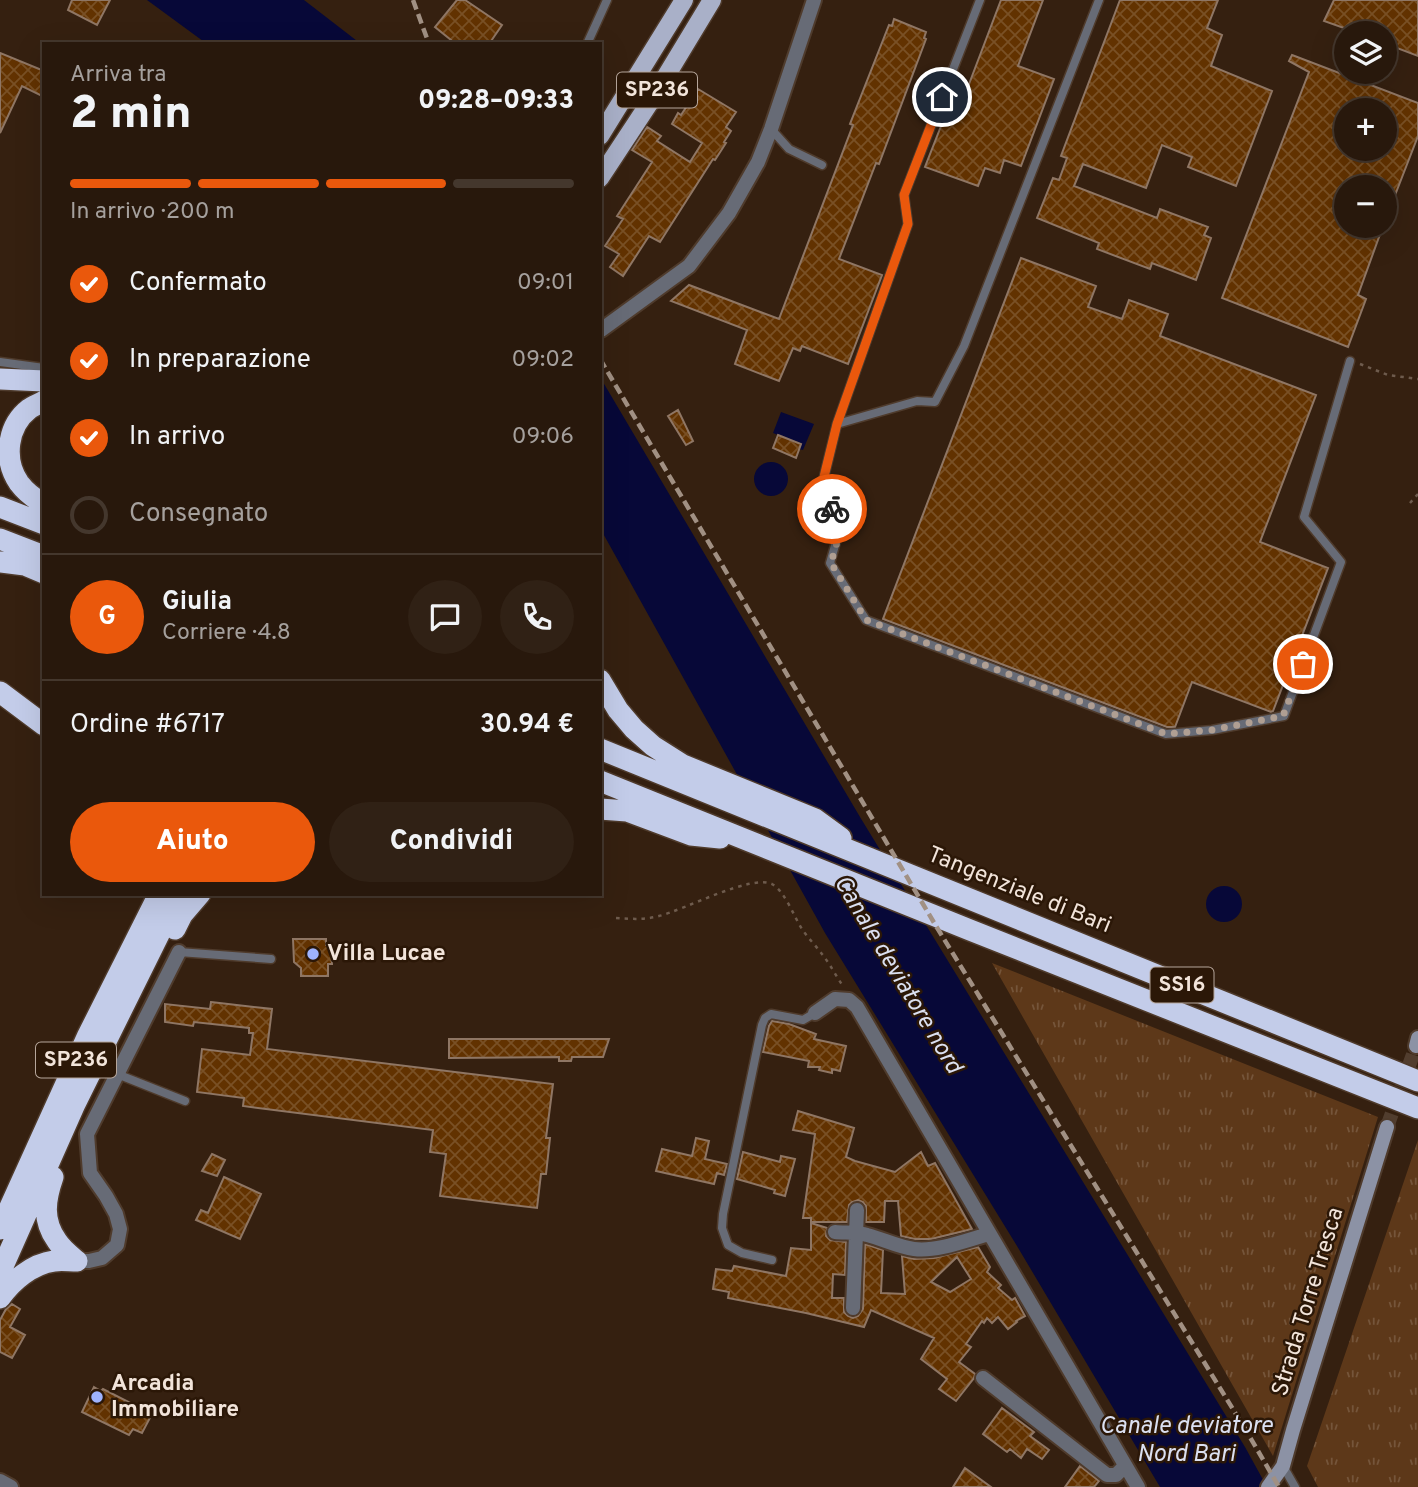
<!DOCTYPE html>
<html lang="it">
<head>
<meta charset="utf-8">
<style>
	body { margin:0; font-family:Overpass,sans-serif; background:#302115; color:#f1f3f6; height:100vh; display:flex; flex-direction:column; font-size:26px; white-space:nowrap }
	* { box-sizing:border-box; margin:0 }
	p { font-size:23px; color:#a5a09d }
	.icon { flex:none; width:38px; height:38px; fill:none; stroke:currentColor; stroke-width:2; stroke-linecap:round; stroke-linejoin:round }
	.map { position:relative; flex:1; overflow:hidden }
	.details { position:absolute; left:42px; top:42px; width:560px; height:854px; display:flex; flex-direction:column; background:#28180c; border-radius:0px; box-shadow:0 7px 28px #0002,0 0 0 2px #44372d }
	.details>* { flex:none }
	.fabs { position:absolute; left:1334px; top:21px; display:grid; gap:14px }
	.fabs a { display:grid; place-items:center; width:63px; height:63px; border-radius:50%; background:#28180c; box-shadow:0 7px 28px #0002,0 0 0 2px #44372d; font-size:35px }
	.pin { position:absolute; display:grid; place-items:center; width:60px; height:60px; color:#fff; margin:-30px; border:4px solid #fff; border-radius:50%; box-shadow:0 2px 7px #0007 }
	.courier { position:absolute; display:grid; place-items:center; width:70px; height:70px; margin:-35px; border:5px solid #ea580c; border-radius:50%; background:#fff; color:#222; box-shadow:0 2px 9px #0007 }
	.head em { font-style:normal; font-weight:800 }
	.head div { display:flex; flex-direction:column-reverse }
	.head { display:flex; align-items:center; justify-content:space-between; height:119px; padding:0 28px }
	h1 { font-size:46px; font-weight:800; line-height:52px }
	.bar { display:grid; grid-template-columns:repeat(4,1fr); gap:10px 7px; align-content:center; height:84px; padding:0 28px }
	.bar i { height:9px; border-radius:5px; background:#44372d }
	.bar .current { background:#ea580c }
	.bar p { grid-column:span 4 }
	.line { display:flex; align-items:center; gap:18px; padding:0 28px; border-top:2px solid #44372d }
	.line div { flex:1 }
	.round { display:grid; place-items:center; flex:none; width:74px; height:74px; border-radius:37px; background:#302115 }
	ol { padding:0 28px; list-style:none }
	li { display:flex; align-items:center; gap:21px; height:77px }
	li p { margin-inline-start:auto }
	li .icon { padding:7px; border-radius:50%; background:#ea580c; color:#fff; stroke-width:4 }
	li:last-child { color:#a5a09d }
	li i { width:38px; height:38px; border:4px solid #44372d; border-radius:50% }
	.cta { display:flex; gap:14px; margin-top:auto; padding:14px 28px }
	.cta a { flex:1; height:80px; border-radius:42px; background:#ea580c; color:#fff; font-size:28px; font-weight:800; line-height:80px; text-align:center }
	.cta a+a { background:#302115; color:#f1f3f6 }
	.map>svg:first-child { display:block }
</style>
</head>
<body>
<div class="map">
<svg width="1418" height="1487" viewBox="0 0 1418 1487">
	<defs>
		<pattern id="grass-tufts" width="24" height="20" patternUnits="userSpaceOnUse" patternTransform="scale(1.75)"><rect width="24" height="20" fill="#5d3819"/><path d="M3 7l-1-3M5 7V3M7 7l1-3M15 17l-1-3M17 17v-4M19 17l1-3" fill="none" stroke="#75553a"/></pattern>
		<pattern id="building-cross-hatch" width="8" height="8" patternUnits="userSpaceOnUse" patternTransform="scale(1.75)"><rect width="8" height="8" fill="#623200"/><path d="M0 0l8 8M0 8l8-8" fill="none" stroke="#795025"/></pattern>
	</defs>
	<rect width="100%" height="100%" fill="#352010"/>
	<!-- grass -->
	<path fill="url(#grass-tufts)" d="M992 963 1378 1117 1273 1456Z
		M1418 1140V1487H1318L1307 1466Z"/>
	<!-- water -->
	<path fill="#070838" d="M147 0H304L361 44H207Z
		M600 377 860 817 1245 1447 1267 1487H1160L1017 1246 825 933 600 528Z
		M781 412 814 424 803 450 799 449 801 444 773 433Z
		M754 479a17 17 0 1 1 34 0a17 17 0 1 1-34 0Z
		M1206 904a18 18 0 1 1 36 0a18 18 0 1 1-36 0Z"/>
	<!-- building -->
	<path fill="url(#building-cross-hatch)" stroke="#8f7664" stroke-width="2" fill-rule="evenodd" d="M72 0H110L97 25 68 10Z
		M457 0H465L502 25 489 44H456L435 27Z
		M1001 0H1043L1018 66 1054 79 1021 166 1004 160 1000 173 985 168 978 186 925 167 956 88 966 92Z
		M1120 0H1218L1207 28 1222 35 1211 66 1272 91 1236 186 1188 167 1192 157 1162 145 1146 188 1083 164 1074 186 1157 218 1160 209 1208 227 1204 235 1211 238 1196 280 1152 263 1150 269 1097 249 1099 243 1037 218 1053 178 1059 180 1067 158 1061 156Z
		M1334 0H1418V56L1384 43V33H1358L1324 21Z
		M894 19 926 32 924 38 926 39 879 164 876 163 839 259 882 275 848 364 802 346 800 351 793 348 779 381 735 364 747 330 671 301 689 285 779 319 853 125 850 124 889 25 892 26Z
		M0 53 44 71V97L22 86 0 133Z
		M1292 55 1418 103V136L1385 221 1384 187H1346V226H1383L1358 295 1366 299 1348 347 1222 298 1309 72 1289 61ZM1346 110H1384V149H1346Z
		M698 89 736 112 726 127 731 131 724 142 726 143 715 160 713 159 660 242 649 236 623 276 610 267 619 254 605 246 623 219 617 216 652 162 632 150 647 127 661 136 657 141 690 162 702 143 672 124 678 113 681 115Z
		M1021 258 1096 286 1088 307 1122 319 1129 300 1168 314 1160 336 1316 395 1260 542 1328 568 1273 711 1271 712 1192 682 1175 727H1167L883 619Z
		M678 410 693 441 686 445 668 416Z
		M778 435 801 444 796 458 773 448Z
		M293 939H326V945H331L332 964H328V976H301V968L294 962Z
		M211 1002 272 1009 267 1049 553 1084 546 1138H550L546 1174H541L537 1208 440 1196 446 1154 430 1152 433 1130 243 1106 244 1098 197 1092 202 1049 250 1055 253 1033H249V1028L194 1022 193 1026 165 1022V1004L210 1009Z
		M772 1021 789 1024 816 1034 814 1039 846 1046 840 1071 832 1069V1073L819 1070 820 1067H808L809 1061 763 1052 769 1026Z
		M449 1039H609L603 1057H572L571 1061H559V1057L449 1058Z
		M798 1111 854 1128 846 1157 855 1161 895 1172 921 1152 928 1166 935 1163 972 1229 931 1239H915L901 1236 898 1201H885L884 1222H866V1206L863 1202 858 1200 852 1202 849 1205 847 1222H811V1218H803L815 1134 793 1130Z
		M696 1138 709 1141 705 1159 727 1164 724 1175 717 1173 714 1184 656 1171 662 1149 692 1156Z
		M743 1152 780 1162 781 1156 795 1159 785 1196 774 1193 775 1190 737 1179Z
		M212 1154 225 1160 217 1176 202 1171Z
		M224 1177 261 1194 240 1239 196 1220 201 1210 208 1213Z
		M811 1223 827 1228 826 1236 830 1240 846 1242 845 1275 833 1274 832 1298H844V1312L848 1316 853 1318 858 1316 863 1309 865 1244 883 1250 881 1293 905 1294 902 1256 914 1259 934 1258 978 1247 990 1267 987 1272 1001 1285 998 1288 1012 1300 1015 1298 1025 1316 1016 1321 1017 1322 1008 1329 998 1317 992 1323 987 1318 984 1323 982 1321 966 1344 971 1347 959 1362 975 1374 974 1378 956 1401 939 1389 947 1379 921 1359 934 1338 871 1310 864 1327 806 1313 728 1298 729 1292 713 1289 716 1269 732 1271 734 1266 786 1276 791 1248 811 1250ZM957 1257 971 1279 950 1292 931 1282Z
		M12 1304 20 1309 10 1327 25 1335 12 1358 0 1352V1320L6 1309Z
		M94 1387 101 1391 103 1389 152 1414 142 1433 133 1429 129 1435 82 1412Z
		M1002 1408 1034 1432 1030 1436 1049 1450 1042 1459 1027 1449 1021 1458 1010 1449 1007 1452 983 1434Z
		M1080 1466 1099 1481 1094 1487H1065Z
		M965 1468 991 1487H953Z"/>
	<g fill="none" stroke-linecap="round" stroke-linejoin="round">
		<!-- secondary-tunnel -->
		<path stroke="#513d2e" stroke-width="14" stroke-dasharray="14 7" stroke-linecap="butt" d="M1387 1127 1416 1046"/>
		<!-- lane casing -->
		<g stroke="#4f3b2c" stroke-width="11">
			<path id="lane" d="M980 0 904 195 908 224 837 424 822 485 840 528 830 563 866 620 1166 734 1212 730 1284 716 1341 562 1304 517 1350 361
				M587 44 607 0
				M771 129 789 149 822 165
				M0 362 44 368
				M837 424 917 401 935 402 964 346 1099 0
				M179 952 271 959
				M117 1074 185 1101
				M772 1260 742 1253 728 1245 722 1228 723 1214 762 1025 765 1018 771 1014 803 1020 815 1013
				M1283 1466 1295 1487"/>
		</g>
		<!-- street casing -->
		<g stroke="#4f3b2c" stroke-width="18">
			<path id="street" d="M601 330 689 266 729 213 758 162 771 129 814 0
				M815 1013 835 999 849 1000 857 1007 1138 1487
				M835 1232C845 1233 858 1232 867 1235 883 1239 898 1247 914 1249 937 1252 967 1240 989 1234
				M77 1261H89L102 1258 117 1245 120 1229 116 1214 106 1196 90 1173 87 1134 179 952
				M853 1308 857 1210
				M983 1378 1107 1475H1116L1125 1466
				M0 1481 11 1487"/>
		</g>
		<!-- secondary casing -->
		<g stroke="#4f3b2c" stroke-width="18">
			<path id="secondary" d="M1416 1046 1418 1038
				M1268 1487 1283 1466 1293 1430 1387 1127"/>
		</g>
		<!-- primary casing -->
		<g stroke="#4f3b2c" stroke-width="21">
			<path id="primary" d="M600 136 684 0
				M600 178 654 96 712 0"/>
		</g>
		<!-- highway casing -->
		<g stroke="#4f3b2c" stroke-width="24">
			<path id="highway" d="M0 379 44 381
				M44 401C39 404 33 406 29 409 7 426 3 460 19 483 25 491 35 499 44 504
				M0 507 44 524
				M0 539 44 556
				M0 562 25 565 44 573
				M600 680 618 710 634 729 653 746 683 765 815 819 841 838
				M0 692 44 725
				M600 749 1418 1081
				M600 781 970 930 1418 1108
				M600 809 627 811 691 835 720 838
				M175 929 182 915 200 894
				M53 1177C45 1200 42 1220 57 1241 62 1249 70 1255 77 1261
				M0 1229 87 1037 159 894
				M0 1273 75 1104 179 894
				M0 1298C12 1281 32 1264 54 1261 61 1260 69 1261 77 1261"/>
		</g>
		<!-- path -->
		<path stroke="#6e5b4d" stroke-width="2.5" stroke-dasharray="3.5 5" stroke-linecap="butt" d="M1360 364 1388 375 1418 379
			M1410 503 1418 494
			M616 918C632 919 644 920 659 916 684 910 751 874 772 884 785 891 794 917 802 929 808 938 816 946 822 954 830 964 836 976 843 986"/>
		<!-- lane -->
		<use href="#lane" stroke="#676b76" stroke-width="8"/>
		<!-- street -->
		<use href="#street" stroke="#676b76" stroke-width="14"/>
		<!-- secondary -->
		<use href="#secondary" stroke="#8c92a5" stroke-width="14"/>
		<!-- primary -->
		<use href="#primary" stroke="#a9b0c8" stroke-width="18"/>
		<!-- highway -->
		<use href="#highway" stroke="#c3cce9" stroke-width="21"/>
		<!-- rail -->
		<path stroke="#a19083" stroke-width="4.5" stroke-dasharray="10 5" stroke-linecap="butt" d="M413 0 429 44
			M600 359 936 926 1247 1432 1279 1487"/>
	</g>
	<g fill="none" stroke-linecap="round" stroke-linejoin="round">
		<!-- done -->
		<path stroke="#b09f93" stroke-width="7" stroke-dasharray="0 12.6" d="M832 509 841 528 831 563 866 620 1166 734 1212 730 1283 716 1303 664"/>
		<!-- route -->
		<path stroke="#ea580c" stroke-width="9" d="M832 509 822 485 837 424 908 224 904 195 942 97"/>
	</g>
	<!-- markers -->
	<g fill="#9fb3fd" stroke="#2b1707" stroke-width="2.5">
		<circle cx="313" cy="954" r="7"/>
		<circle cx="97" cy="1397" r="7"/>
	</g>
	<g text-anchor="middle" dominant-baseline="central" stroke-width="5" stroke-linejoin="round" paint-order="stroke">
		<!-- shield labels -->
		<g fill="#2b1707" stroke="#b6a69b" stroke-width="2">
			<rect x="617" y="72.5" width="80" height="35" rx="5"/>
			<rect x="1150.5" y="967.5" width="63" height="35" rx="5"/>
			<rect x="36" y="1042.5" width="80" height="35" rx="5"/>
		</g>
		<g font-size="21" font-weight="bold" fill="#f2e4da">
			<text x="657" y="90">SP236</text>
			<text x="1182" y="985">SS16</text>
			<text x="76" y="1060">SP236</text>
		</g>
		<!-- street labels -->
		<g font-size="23" fill="#f2e4da" stroke="#2b1707">
			<text transform="translate(1019 891) rotate(22)">Tangenziale di Bari</text>
			<text transform="translate(1309 1302) rotate(-73)">Strada Torre Tresca</text>
		</g>
		<!-- poi labels -->
		<g font-size="23" font-weight="bold" fill="#f2e4da" stroke="#2b1707" text-anchor="start">
			<text x="327" y="954">Villa Lucae</text>
			<text x="111" y="1384">Arcadia<tspan x="111" dy="26">Immobiliare</tspan></text>
		</g>
		<!-- water labels -->
		<g font-size="24" font-style="italic" fill="#dbe0f1" stroke="#2b1707">
			<text transform="translate(897 975) rotate(59)">Canale deviatore nord</text>
			<text x="1186" y="1427">Canale deviatore<tspan x="1186" dy="28">Nord Bari</tspan></text>
		</g>
	</g>
</svg>
<div class="fabs">
<a><svg class="icon" aria-label="layers" viewBox="0 0 24 24"><path d="M12 4l9 5-9 5-9-5zM3 14l9 5 9-5"/></svg></a>
<a>+</a>
<a>−</a>
</div>
<div class="pin" style="left:1303px;top:664px;background:#ea580c"><svg class="icon" aria-label="bag" viewBox="0 0 24 24"><path d="M5 8h14l-1 12H6zM9 8a3 3 0 0 1 6 0"/></svg></div>
<div class="pin" style="left:942px;top:97px;background:#1f2937"><svg class="icon" aria-label="home" viewBox="0 0 24 24"><path d="M3 11l9-7 9 7M6 9v11h12V9"/></svg></div>
<div class="courier" style="left:832px;top:509px"><svg class="icon" aria-label="bike" viewBox="0 0 24 24"><circle cx="6" cy="16" r="4"/><circle cx="18" cy="16" r="4"/><path d="M6 16l4-8h5l3 8M10 8l3 8H6M13 5h3"/></svg></div>
<section class="details">
<div class="head"><div><h1>2 min</h1><p>Arriva tra</p></div><em>09:28–09:33</em></div>
<div class="bar"><i class="current"></i><i class="current"></i><i class="current"></i><i></i><p>In arrivo · 200 m</p></div>
<ol>
<li><svg class="icon" aria-label="check" viewBox="0 0 24 24"><path d="M5 12l5 5 9-10"/></svg>Confermato<p>09:01</p></li>
<li><svg class="icon" aria-label="check" viewBox="0 0 24 24"><path d="M5 12l5 5 9-10"/></svg>In preparazione<p>09:02</p></li>
<li><svg class="icon" aria-label="check" viewBox="0 0 24 24"><path d="M5 12l5 5 9-10"/></svg>In arrivo<p>09:06</p></li>
<li><i></i>Consegnato</li>
</ol>
<div class="line" style="height:126px"><b class="round" style="background:#ea580c;color:#fff">G</b><div><b>Giulia</b><p>Corriere · 4.8</p></div><a class="round"><svg class="icon" aria-label="chat" viewBox="0 0 24 24"><path d="M4 5h16v11H9l-5 4z"/></svg></a><a class="round"><svg class="icon" aria-label="phone" viewBox="0 0 24 24"><path d="M5 4h4l2 5-3 2q2 4 5 5l2-3 5 2v4C11 20 4 13 5 4z"/></svg></a></div>
<div class="line" style="height:91px"><div>Ordine #6717</div><b>30.94 €</b></div>
<div class="cta"><a>Aiuto</a><a>Condividi</a></div>
</section>
</div>
</body>
</html>
